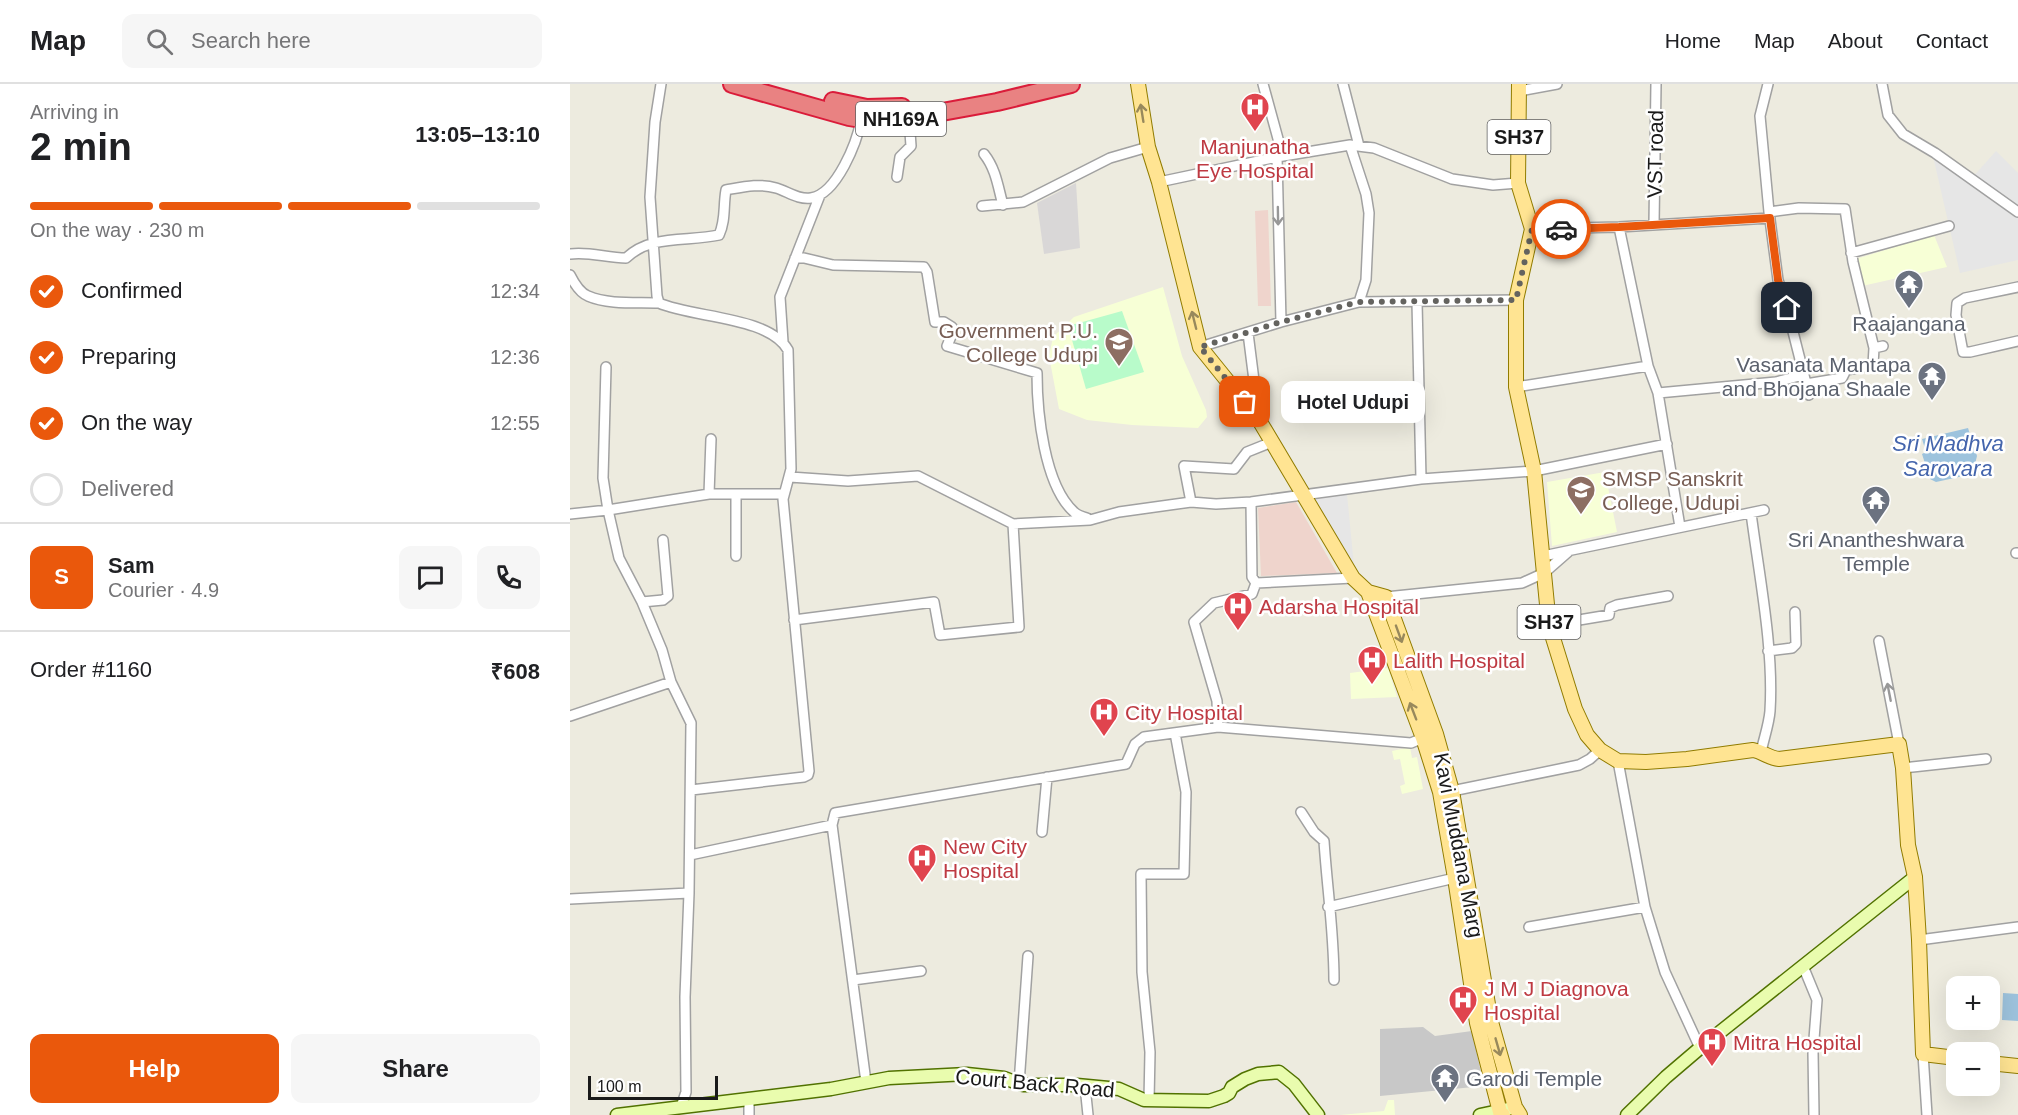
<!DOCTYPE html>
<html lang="en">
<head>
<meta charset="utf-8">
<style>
	body { margin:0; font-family:Arial,sans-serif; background:#f6f6f6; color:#202124; height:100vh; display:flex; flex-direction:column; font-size:22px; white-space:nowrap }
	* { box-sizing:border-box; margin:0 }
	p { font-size:20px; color:#757577 }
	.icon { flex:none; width:33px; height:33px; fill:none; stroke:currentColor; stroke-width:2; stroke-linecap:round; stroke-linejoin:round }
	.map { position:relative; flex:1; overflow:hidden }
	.side { display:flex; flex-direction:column; background:#fff; width:570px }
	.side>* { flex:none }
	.tools { position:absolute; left:1376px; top:892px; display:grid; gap:12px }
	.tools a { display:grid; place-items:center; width:54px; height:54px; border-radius:12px; background:#fff; box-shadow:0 6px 24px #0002; font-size:30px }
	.scale { position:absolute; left:18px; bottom:15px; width:130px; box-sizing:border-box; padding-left:6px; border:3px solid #1a1a1a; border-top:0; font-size:16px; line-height:21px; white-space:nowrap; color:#1a1a1a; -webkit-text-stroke:4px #fff; paint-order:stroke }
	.pin { position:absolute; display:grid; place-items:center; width:51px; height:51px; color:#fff; margin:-26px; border-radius:12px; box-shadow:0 3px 9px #0006 }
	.courier { position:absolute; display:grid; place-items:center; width:60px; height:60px; margin:-30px; border:4px solid #ea580c; border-radius:50%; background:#fff; color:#222; box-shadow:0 2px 8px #0007 }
	.bubble { position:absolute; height:42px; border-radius:12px; background:#fff; box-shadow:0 6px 24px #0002; font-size:20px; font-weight:800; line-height:42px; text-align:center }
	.headline em { font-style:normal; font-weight:800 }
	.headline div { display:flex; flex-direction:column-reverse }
	.headline { display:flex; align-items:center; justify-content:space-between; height:102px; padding:0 30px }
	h1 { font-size:39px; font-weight:800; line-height:45px }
	.bar { display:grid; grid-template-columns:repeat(4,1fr); gap:9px 6px; align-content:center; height:72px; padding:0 30px }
	.bar i { height:8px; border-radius:4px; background:#e0e0e0 }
	.bar .on { background:#ea580c }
	.bar p { grid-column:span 4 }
	.line { display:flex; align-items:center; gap:15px; padding:0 30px; border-top:2px solid #e0e0e0 }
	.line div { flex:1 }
	.round { display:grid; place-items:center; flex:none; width:63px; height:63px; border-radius:12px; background:#f6f6f6 }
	ol { padding:0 30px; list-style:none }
	li { display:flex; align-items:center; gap:18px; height:66px }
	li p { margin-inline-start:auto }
	li .icon { padding:6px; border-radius:50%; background:#ea580c; color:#fff; stroke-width:4 }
	li:last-child { color:#757577 }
	li i { width:33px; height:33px; border:3px solid #e0e0e0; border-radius:50% }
	.cta { display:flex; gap:12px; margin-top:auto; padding:12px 30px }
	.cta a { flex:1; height:69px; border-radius:12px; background:#ea580c; color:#fff; font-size:24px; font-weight:800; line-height:69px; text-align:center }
	.cta a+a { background:#f6f6f6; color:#202124 }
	header { display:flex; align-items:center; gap:36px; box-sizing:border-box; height:84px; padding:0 30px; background:#fff; border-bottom:2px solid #e0e0e0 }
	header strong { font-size:28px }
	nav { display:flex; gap:33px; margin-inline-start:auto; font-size:21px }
	.search { width:420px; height:54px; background:#f6f6f6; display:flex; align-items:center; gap:15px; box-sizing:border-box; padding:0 21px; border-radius:12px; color:#757577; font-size:22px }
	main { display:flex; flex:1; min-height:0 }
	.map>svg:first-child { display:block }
</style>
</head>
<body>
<header>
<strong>Map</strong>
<div class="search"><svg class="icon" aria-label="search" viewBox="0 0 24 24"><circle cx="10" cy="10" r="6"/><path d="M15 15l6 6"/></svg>Search here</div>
<nav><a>Home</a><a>Map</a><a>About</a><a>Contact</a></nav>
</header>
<main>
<section class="side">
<div class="headline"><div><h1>2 min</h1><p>Arriving in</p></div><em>13:05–13:10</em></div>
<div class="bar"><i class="on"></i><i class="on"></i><i class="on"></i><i></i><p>On the way · 230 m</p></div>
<ol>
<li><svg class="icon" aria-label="check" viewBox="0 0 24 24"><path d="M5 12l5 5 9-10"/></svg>Confirmed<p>12:34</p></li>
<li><svg class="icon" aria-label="check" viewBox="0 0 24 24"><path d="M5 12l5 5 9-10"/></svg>Preparing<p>12:36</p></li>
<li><svg class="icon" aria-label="check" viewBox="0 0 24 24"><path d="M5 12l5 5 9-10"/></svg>On the way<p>12:55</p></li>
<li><i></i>Delivered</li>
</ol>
<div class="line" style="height:108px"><b class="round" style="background:#ea580c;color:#fff">S</b><div><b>Sam</b><p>Courier · 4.9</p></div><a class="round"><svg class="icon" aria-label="chat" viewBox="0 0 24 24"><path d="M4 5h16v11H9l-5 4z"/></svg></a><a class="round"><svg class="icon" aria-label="phone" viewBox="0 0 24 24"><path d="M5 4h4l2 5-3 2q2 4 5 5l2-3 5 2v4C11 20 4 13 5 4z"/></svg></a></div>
<div class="line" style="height:78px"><div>Order #1160</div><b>₹608</b></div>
<div class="cta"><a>Help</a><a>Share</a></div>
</section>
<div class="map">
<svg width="1448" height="1031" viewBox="0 0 1448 1031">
	<rect width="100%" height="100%" fill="#edebdf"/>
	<!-- residential -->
	<path fill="#d9d7d7" d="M506 99 510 164 474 170 467 119Z"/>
	<!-- commercial -->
	<path fill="#efd4cc" d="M698 126 701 222H688L685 127Z
		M726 418 767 489 691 492 688 424Z"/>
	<!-- education -->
	<path fill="#f7ffd6" d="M1364 151 1377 183 1292 202 1286 175Z
		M593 203 612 272 636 326 637 333 628 344 562 341 517 336 489 325 479 272 483 253 504 233Z
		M1035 388 1047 448 982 462 977 398Z
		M818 584 827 613 781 615 780 589Z
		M840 663 842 674 847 673 853 705 832 710 830 702 835 700 830 675 824 676 822 667Z
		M818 1016H824L825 1031H770L814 1027Z"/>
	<!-- religious -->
	<path fill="#c8c8c8" d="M853 943 865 952 902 947 914 1002 810 1012V945Z"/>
	<!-- park -->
	<path fill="#b8fbca" d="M552 227 574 288 516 305 498 242Z"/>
	<!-- parking -->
	<path fill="#e6e6e6" d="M1426 67 1448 89V176L1390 189 1362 68 1401 95Z
		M777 410 784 482 745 414Z"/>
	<!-- water -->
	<path fill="#9dc3dd" d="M1398 344 1407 372 1404 384 1398 391 1366 398 1360 395 1352 370 1356 368 1352 355Z
		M1433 909 1448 910V937L1432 936Z"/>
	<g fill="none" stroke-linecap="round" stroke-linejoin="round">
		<!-- street casing -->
		<g stroke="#a1a1a1" stroke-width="12">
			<path id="street" d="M91 0 85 38 80 113 87 212 89 219C122 234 199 232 218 266L221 385 213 415 239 687 238 691 234 693 121 706
				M693 0 710 62 707 73 711 238
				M773 0 789 62
				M1198 0 1190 32 1199 128 1208 196 1217 224 1239 311
				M1312 0 1318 31 1333 50 1365 69 1448 128
				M949 7 987 0
				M780 61 796 110 799 129 796 196 789 218
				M414 70C426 85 428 103 433 121
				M327 93 330 73 341 62 339 34
				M589 98 707 73 780 61 804 64 882 95 923 101 948 99
				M412 122 453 118 540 74 578 63
				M1199 128 1229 124 1275 125 1283 178 1304 264 1313 262
				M1084 140 1086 0
				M1049 143 1078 282 1088 309 1110 443
				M962 145 1049 143 1200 134
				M1281 169 1379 142
				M0 170C18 167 37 174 56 174 81 150 117 158 149 151 156 136 153 122 156 106 173 103 189 99 206 104 217 107 228 116 241 114 267 110 287 58 291 36
				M225 174H234L263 181 354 183 357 188 365 238H374L382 243V250L377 262 467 289C467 328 474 401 504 428 507 431 513 433 517 434
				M0 191C4 199 10 209 18 212 39 221 67 218 89 219
				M1448 203 1395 214 1387 219 1386 231 1393 268H1400L1448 257
				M847 218 851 395
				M678 249 689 336
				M213 258 210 213 250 111
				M630 263 711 238 789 218 946 216
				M36 283 33 394 38 426 139 410H213
				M1236 300 1272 294 1276 286 1303 281 1304 264
				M946 303 1078 282
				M1088 309 1206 298 1233 291
				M220 393 278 397 348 392 443 440
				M139 410 141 355
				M166 410V472
				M621 418 614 382 664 385 677 368 702 358
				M681 418 682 493 686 499
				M1181 429C1189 491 1204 565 1200 627 1199 640 1194 654 1191 668
				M0 430 38 426 49 474 72 518 92 566 101 598 121 639 119 809 115 913 116 1008 111 1023
				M1446 469H1448
				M973 472 1194 426
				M686 499 783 494
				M816 513 952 499 974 489 998 468
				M72 518 93 516 98 512 93 456
				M224 536 364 518 370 551 449 543 443 440 520 436 549 428 621 418 646 420 681 418 851 395 964 387 1097 360
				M979 541 1039 531 1040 524 1047 521 1098 512
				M1309 557 1329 660
				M1198 567 1222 564 1226 560 1225 528
				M0 632 101 598
				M648 643 647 617 624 538 644 519 682 510 686 499
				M1048 677 1075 823 1095 888 1130 964
				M1333 684 1416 675
				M882 707 1009 681 1020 675 1030 666
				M731 728 744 748 754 757C757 803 764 849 764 896
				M472 748 477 693
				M120 771 262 741
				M0 815 119 809
				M758 823 885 794
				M959 843 1075 823
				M1349 856 1448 843
				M1233 882 1247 916 1243 968 1244 1031
				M283 896 351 887
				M1353 970 1357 1031
				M296 998 262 741 265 729 556 680 565 660 574 653 648 643 841 659 853 654
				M449 1000 458 872
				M515 1002 518 1031
				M179 1014V1031
				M579 1016 580 968 572 888 571 790H614L616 708 605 649"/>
		</g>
		<!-- secondary casing -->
		<g stroke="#517201" stroke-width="15">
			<path id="secondary" d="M47 1031 261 1005 319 994 397 990 434 994 453 1001H507L549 1005 574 1016 639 1017 654 1012 659 1009 662 1003 675 995 688 990 709 988 724 1000 748 1031
				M910 1031 938 1025
				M1057 1031 1096 993 1130 964 1345 793"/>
		</g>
		<!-- primary casing -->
		<g stroke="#917c00" stroke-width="16">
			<path id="primary" d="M568 0 578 63 589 98 630 263 689 336 783 494 798 508 853 654 870 708 885 794 907 939 930 1028 933 1031
				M949 0 948 99 962 145 946 216V303L964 387 979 541 1005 625 1017 651 1030 666 1048 677 1076 678 1117 675 1183 666C1193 668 1199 674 1209 675L1329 660 1333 684 1338 761 1345 793 1349 856 1353 970 1386 974
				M798 508 816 513 866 650 882 707 921 938 945 1023 950 1031
				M1419 979 1448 982"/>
		</g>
		<!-- highway casing -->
		<g stroke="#da1c3a" stroke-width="20">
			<path id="highway" d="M162 0 279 33 304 37 339 34 427 18 501 0
				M263 17 297 24 332 23"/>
		</g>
		<!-- street -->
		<use href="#street" stroke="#fff" stroke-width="9"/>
		<!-- secondary -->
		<use href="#secondary" stroke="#e9fcae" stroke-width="12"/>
		<!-- primary -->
		<use href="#primary" stroke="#ffe492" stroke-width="14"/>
		<!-- highway -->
		<use href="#highway" stroke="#e98282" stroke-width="16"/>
	</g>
	<!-- one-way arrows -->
	<defs><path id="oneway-shaft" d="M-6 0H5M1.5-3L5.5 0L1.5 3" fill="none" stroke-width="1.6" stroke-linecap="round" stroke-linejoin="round" transform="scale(1.5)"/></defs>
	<g stroke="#98895c">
		<use href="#oneway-shaft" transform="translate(572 29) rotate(-99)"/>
		<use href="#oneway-shaft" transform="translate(624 236) rotate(-104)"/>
		<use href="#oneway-shaft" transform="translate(829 550) rotate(70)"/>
		<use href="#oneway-shaft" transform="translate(843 627) rotate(-111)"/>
		<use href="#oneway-shaft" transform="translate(928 963) rotate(74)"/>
	</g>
	<g stroke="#989898">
		<use href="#oneway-shaft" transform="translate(708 132) rotate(89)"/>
		<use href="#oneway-shaft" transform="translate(1319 608) rotate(-101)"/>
	</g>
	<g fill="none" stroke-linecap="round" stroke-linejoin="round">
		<!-- done -->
		<path stroke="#64635f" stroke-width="6" stroke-dasharray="0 10.8" d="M675 318 630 263 711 238 789 218 946 216 962 145H991"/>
		<!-- route -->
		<path stroke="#ea580c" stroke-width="8" d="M991 145 1049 143 1200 134 1208 196 1217 224"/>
	</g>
	<!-- icons -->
	<defs>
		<g id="hospital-pin" transform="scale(1.5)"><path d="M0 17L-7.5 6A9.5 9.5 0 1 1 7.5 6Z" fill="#e0444e" stroke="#fff"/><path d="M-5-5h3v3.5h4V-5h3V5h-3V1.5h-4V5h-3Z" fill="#fff"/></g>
		<g id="temple-pin" transform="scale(1.5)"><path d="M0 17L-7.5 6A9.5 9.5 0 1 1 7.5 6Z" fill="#6b7280" stroke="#fff"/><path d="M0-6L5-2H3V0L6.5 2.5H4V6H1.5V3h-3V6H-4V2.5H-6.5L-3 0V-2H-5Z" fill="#fff"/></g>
		<g id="university-pin" transform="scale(1.5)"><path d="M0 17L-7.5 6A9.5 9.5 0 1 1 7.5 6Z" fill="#8d6e63" stroke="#fff"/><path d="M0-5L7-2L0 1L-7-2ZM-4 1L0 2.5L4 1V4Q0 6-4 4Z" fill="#fff"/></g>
	</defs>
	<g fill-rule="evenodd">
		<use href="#hospital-pin" x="685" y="23"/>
		<use href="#temple-pin" x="1339" y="200"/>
		<use href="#university-pin" x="549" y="258"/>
		<use href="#temple-pin" x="1362" y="292"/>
		<use href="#university-pin" x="1011" y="406"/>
		<use href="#temple-pin" x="1306" y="416"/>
		<use href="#hospital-pin" x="668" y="522"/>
		<use href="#hospital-pin" x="802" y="576"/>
		<use href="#hospital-pin" x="534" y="628"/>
		<use href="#hospital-pin" x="352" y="774"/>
		<use href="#hospital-pin" x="893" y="916"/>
		<use href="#hospital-pin" x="1142" y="958"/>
		<use href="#temple-pin" x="875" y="994"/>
	</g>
	<g text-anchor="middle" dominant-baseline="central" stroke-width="5" stroke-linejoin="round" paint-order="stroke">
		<!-- shield labels -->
		<g fill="#fff" stroke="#5f5f5f" stroke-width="1.5">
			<rect x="286" y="18" width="90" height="34" rx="4.5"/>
			<rect x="917.5" y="36" width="63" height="34" rx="4.5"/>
			<rect x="947.5" y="521" width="63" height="34" rx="4.5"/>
		</g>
		<g font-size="20" font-weight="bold" fill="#1a1a1a">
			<text x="331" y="35">NH169A</text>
			<text x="949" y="53">SH37</text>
			<text x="979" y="538">SH37</text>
		</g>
		<!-- health labels -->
		<g font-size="21" fill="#be3a42" stroke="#fff" text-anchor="start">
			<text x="685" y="62" text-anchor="middle">Manjunatha<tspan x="685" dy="24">Eye Hospital</tspan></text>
			<text x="689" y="522">Adarsha Hospital</text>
			<text x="823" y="576">Lalith Hospital</text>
			<text x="555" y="628">City Hospital</text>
			<text x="373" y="762">New City<tspan x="373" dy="24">Hospital</tspan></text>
			<text x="914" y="904">J M J Diagnova<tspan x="914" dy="24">Hospital</tspan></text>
			<text x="1163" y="958">Mitra Hospital</text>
		</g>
		<!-- street labels -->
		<g font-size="21" fill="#1a1a1a" stroke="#fff">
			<text transform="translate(1085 70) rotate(-89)">VST road</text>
			<text transform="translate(889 761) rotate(79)">Kavi Muddana Marg</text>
			<text transform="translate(465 999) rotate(5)">Court Back Road</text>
		</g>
		<!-- worship labels -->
		<g font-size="21" fill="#5b616d" stroke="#fff">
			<text x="1339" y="239">Raajangana</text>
			<text x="1341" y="280" text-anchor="end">Vasanata Mantapa<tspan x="1341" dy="24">and Bhojana Shaale</tspan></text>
			<text x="1306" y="455">Sri Anantheshwara<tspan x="1306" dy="24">Temple</tspan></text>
			<text x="896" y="994" text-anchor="start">Garodi Temple</text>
		</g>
		<!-- education labels -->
		<g font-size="21" fill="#785e54" stroke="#fff" text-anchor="end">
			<text x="528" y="246">Government P.U.<tspan x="528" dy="24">College Udupi</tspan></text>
			<text x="1032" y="394" text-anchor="start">SMSP Sanskrit<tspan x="1032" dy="24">College, Udupi</tspan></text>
		</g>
		<!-- water labels -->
		<g font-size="22" font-style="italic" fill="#4465ac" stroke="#fff">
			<text x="1378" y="359">Sri Madhva<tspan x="1378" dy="25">Sarovara</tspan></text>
		</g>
	</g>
</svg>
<div class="tools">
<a>+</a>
<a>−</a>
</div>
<div class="scale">100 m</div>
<div class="pin" style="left:675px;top:318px;background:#ea580c"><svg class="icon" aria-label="bag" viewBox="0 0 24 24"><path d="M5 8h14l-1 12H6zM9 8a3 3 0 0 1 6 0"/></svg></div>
<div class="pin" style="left:1217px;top:224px;background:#1f2937"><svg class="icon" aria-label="home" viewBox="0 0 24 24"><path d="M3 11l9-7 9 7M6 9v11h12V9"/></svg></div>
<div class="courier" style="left:991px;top:145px"><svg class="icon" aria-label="car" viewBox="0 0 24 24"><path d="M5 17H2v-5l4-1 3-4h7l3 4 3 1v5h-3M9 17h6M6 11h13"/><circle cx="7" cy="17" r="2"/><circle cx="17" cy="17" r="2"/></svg></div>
<div class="bubble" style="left:711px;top:297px;width:144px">Hotel Udupi</div>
</div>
</main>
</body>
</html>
